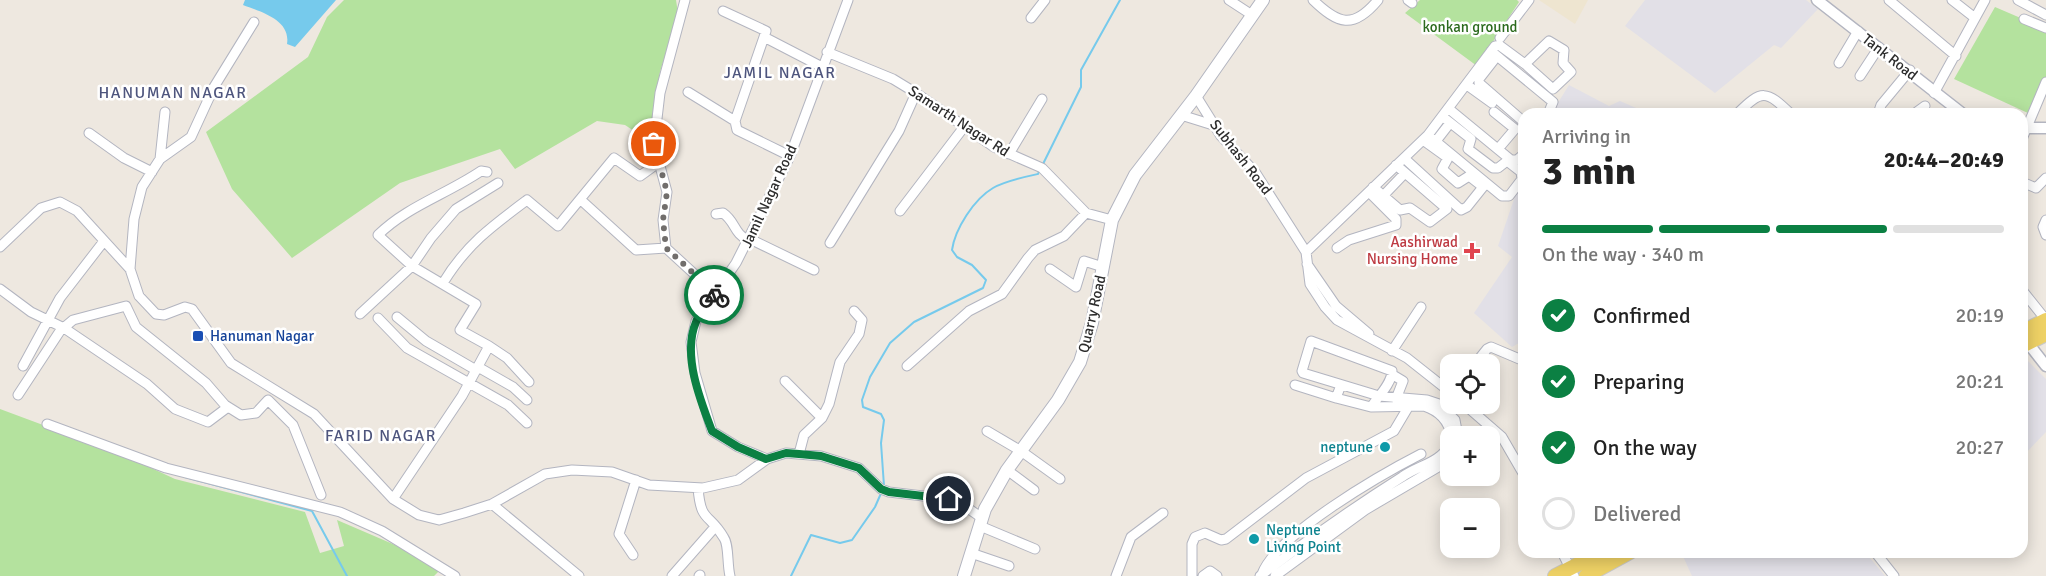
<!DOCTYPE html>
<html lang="en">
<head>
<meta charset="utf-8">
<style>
	body { margin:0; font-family:Signika,sans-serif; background:#f6f6f6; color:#222; height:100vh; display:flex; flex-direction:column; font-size:22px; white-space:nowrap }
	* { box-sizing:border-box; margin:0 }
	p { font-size:20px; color:#767676 }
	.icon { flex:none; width:33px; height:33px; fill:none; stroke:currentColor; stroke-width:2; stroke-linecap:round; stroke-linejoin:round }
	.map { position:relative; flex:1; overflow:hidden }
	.sheet { position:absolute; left:1518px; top:108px; width:510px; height:450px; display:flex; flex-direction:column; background:#fff; border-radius:18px; box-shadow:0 3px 15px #0003 }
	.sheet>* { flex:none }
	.tools { position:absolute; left:1440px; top:354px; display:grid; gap:12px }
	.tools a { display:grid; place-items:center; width:60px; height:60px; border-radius:12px; background:#fff; box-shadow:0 3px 15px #0003; font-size:30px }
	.pin { position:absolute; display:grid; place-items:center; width:51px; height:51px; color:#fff; margin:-26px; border:3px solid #fff; border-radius:50%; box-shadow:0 2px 6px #0007 }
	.courier { position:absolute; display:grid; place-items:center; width:60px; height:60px; margin:-30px; border:4px solid #0b8043; border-radius:50%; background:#fff; color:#222; box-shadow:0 2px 8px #0007 }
	.headline em { font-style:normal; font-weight:700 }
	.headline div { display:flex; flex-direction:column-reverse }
	.headline { display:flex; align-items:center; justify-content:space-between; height:102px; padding:0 24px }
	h1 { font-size:39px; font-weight:700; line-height:45px }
	.bar { display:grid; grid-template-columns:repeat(4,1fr); gap:9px 6px; align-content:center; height:72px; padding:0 24px }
	.bar i { height:8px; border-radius:4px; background:#e0e0e0 }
	.bar .selected { background:#0b8043 }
	.bar p { grid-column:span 4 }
	ol { padding:0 24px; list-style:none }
	li { display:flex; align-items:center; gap:18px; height:66px }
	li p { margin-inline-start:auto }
	li .icon { padding:6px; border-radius:50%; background:#0b8043; color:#fff; stroke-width:4 }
	li:last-child { color:#767676 }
	li i { width:33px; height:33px; border:3px solid #e0e0e0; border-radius:50% }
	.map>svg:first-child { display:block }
</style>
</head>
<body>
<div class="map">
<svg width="2046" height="576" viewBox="0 0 2046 576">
	<rect width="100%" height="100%" fill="#eee8e0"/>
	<!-- industrial -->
	<path fill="#e2e0e7" d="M1645 0H1806L1818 9 1781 48 1774 45 1715 93 1625 26Z
		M1569 85 1609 106 1620 101 1650 114H1551Z
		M1524 170V340L1512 347 1474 313 1512 257 1498 246Z
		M2025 358 2046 379V432L2022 457V359Z
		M1681 552H1865L1885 576H1692Z"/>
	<!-- education -->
	<path fill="#eee5d0" d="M1539 0H1588L1575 24Z"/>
	<!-- green -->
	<path fill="#b4e29e" d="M344 0H676L678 13 660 72 649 141 625 125 597 121 515 169 500 149 400 183 292 258 232 189 206 132 308 57 327 17Z
		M1420 0H1517L1519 2 1477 66 1405 13Z
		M1995 7 2046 29V79L2030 114 1954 79Z
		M0 409 121 454 175 479 305 512 320 553 344 546 337 520 444 566 434 576H0Z"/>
	<!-- water -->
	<path fill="#76caec" d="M245 0H336L295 47 287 44C291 20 261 12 243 5Z"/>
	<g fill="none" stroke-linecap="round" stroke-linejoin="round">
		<!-- stream -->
		<path stroke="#76caec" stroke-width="2" d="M1043 164 1081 87V70L1120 0
			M185 477 312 511 347 576
			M884 486 881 443 884 420 881 414 863 407 862 400 870 377 890 343 914 322 983 288 986 280 972 265 957 257 952 250C955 229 974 199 993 188 1005 181 1024 177 1038 174L1040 169
			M791 576 811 535 840 543 852 540 875 507 882 491"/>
		<!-- minor casing -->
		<g stroke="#b3b5c0" stroke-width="11">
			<path id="minor" d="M685 0 660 93 654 144 667 192 663 220 666 248 715 293
				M1229 0 1252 15
				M1313 0C1338 24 1353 30 1378 0
				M1408 0 1412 3
				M1889 0 1956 56
				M1952 0 1975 18
				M2018 0 2046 15
				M723 11 766 31 764 37 822 67
				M1031 18 1045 0
				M2024 19 2046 28
				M254 22 214 87 191 137 160 159 142 187 134 219 130 269 139 296 156 314 164 315 185 307 192 309 231 363 314 414 393 499 419 515 439 520 464 513 492 504 545 474 572 470 612 472 649 485 703 488 738 480 767 459 786 453 821 456 859 468 881 489 889 492 949 499 959 502 982 518
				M764 37 735 121 737 130 790 156
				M1500 38 1529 0
				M1549 41 1564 50 1563 63 1571 72 1553 89 1525 64Z
				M1491 51 1553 102 1548 114
				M827 52 893 79 916 93 994 147 1042 168 1086 213 1112 220
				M1497 56 1479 79V83L1524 122
				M1839 63 1858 31
				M1860 76 1879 47
				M1467 85 1492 103
				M688 92 735 121
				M1934 93 1985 0
				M1196 96 1221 136 1255 172 1306 252 1310 284 1325 307 1337 320 1407 358 1450 392
				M1449 109 1511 160H1517L1524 154
				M1494 112 1515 129 1498 149
				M1737 114C1762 89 1766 90 1791 114
				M1878 114 1881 105 1910 70
				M1914 114 1925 106
				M1181 115 1213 125
				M89 133 124 158 152 172
				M1428 135 1502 196H1509L1522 179 1521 172 1507 161 1498 168H1493L1468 149 1471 139 1443 117
				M2022 139 2046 82
				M1436 141 1450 123
				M1009 154 1042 99
				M1404 158 1461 210 1467 207 1483 187 1469 176 1458 183 1442 169 1448 158 1423 140
				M160 159 165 112
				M2022 182 2036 188 2046 178
				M1373 187 1400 210 1410 208 1430 222 1447 209 1396 165
				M1383 196 1405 173
				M581 200 636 250 666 248
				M900 211 964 127
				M716 214 723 213C736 222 733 233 749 241
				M2046 220 2043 227 2046 235
				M750 239 814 270
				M830 243 899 131 916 93
				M0 247 41 208 60 202 77 211 130 269
				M1337 248 1349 240 1396 225V219L1369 192
				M1306 252 1428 135 1495 46 1499 45 1525 64
				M1307 264 1336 306 1369 334
				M1050 269 1076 287 1084 261 1103 267
				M443 283C466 245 492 226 527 200L558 226 614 158 640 176 658 163
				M0 289 31 312 64 328 147 384 175 409 208 422 228 407
				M2022 290 2046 320
				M360 314 412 266 431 238 456 209 498 183
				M397 317 426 341 476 370
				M378 318 407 348 508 405 527 423
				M489 346 507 358 529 382
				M1392 351 1421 307
				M1475 364 1487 349 1491 347 1524 361
				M23 366 60 298 104 241
				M907 366 969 311 1002 294 1028 258 1035 250 1064 236 1086 213
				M478 367 513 387 527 400
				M1393 375 1403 381 1396 399
				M785 381 822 418
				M1295 385 1336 398
				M1341 385 1336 398 1371 407 1424 406C1439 411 1449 421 1451 436
				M18 395 60 331 73 320 126 306 136 327 206 383 225 405 241 415 256 413 268 400 293 425 321 495
				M1464 404 1502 437 1524 475
				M1371 407C1378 397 1392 383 1392 371L1311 341 1302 371 1303 373 1379 396 1427 400 1439 404 1455 420 1458 436
				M47 424 166 468 340 512 382 531 455 576
				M987 431 1021 451 1060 479
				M799 454 804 435 822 418 829 404 840 362 859 334 862 320 854 311
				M767 459 738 447 712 431 695 373 691 342 696 321 736 263 790 156 848 0
				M1007 470 1034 490
				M698 488C701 524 709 512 724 538 729 545 727 564 730 576
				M393 499 462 396 489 346 460 330 476 304 412 266 378 235C406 207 447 194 481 171L487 172
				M492 504 579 576
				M980 526 1035 549
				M1562 552 1574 576
				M1875 552 1894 576
				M971 553 1009 566
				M633 555 619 534 636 480
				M1262 574C1277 534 1382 474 1421 454
				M672 576 715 527
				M699 576 700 575
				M1116 576 1131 537 1163 513
				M1192 576V544L1195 537 1205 533 1221 540 1226 539 1306 478 1394 431 1413 399
				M1203 576 1210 571 1217 576
				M1260 576C1306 541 1353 508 1402 477 1419 465 1440 463 1450 444
				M1275 576 1365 510 1450 460"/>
		</g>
		<!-- tertiary casing -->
		<g stroke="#b3b5c0" stroke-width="13">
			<path id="tertiary" d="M1817 0 1963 114
				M2022 128H2046
				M2024 338 2046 366"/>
		</g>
		<!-- secondary casing -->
		<g stroke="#b3b5c0" stroke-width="14">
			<path id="secondary" d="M964 576 985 509 1007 470 1058 400 1080 362 1092 323 1112 220 1135 175 1196 96 1263 0"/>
		</g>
		<!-- primary casing -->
		<g stroke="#c8c8c8" stroke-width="16">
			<path id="primary" d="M2022 332 2046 320
				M2022 346 2046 334
				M1555 576 1602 552
				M1586 576 1630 552"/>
		</g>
		<!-- minor -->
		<use href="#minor" stroke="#fff" stroke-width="9"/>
		<!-- tertiary -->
		<use href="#tertiary" stroke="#fff" stroke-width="10"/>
		<!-- secondary -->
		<use href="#secondary" stroke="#fff" stroke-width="12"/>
		<!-- primary -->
		<use href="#primary" stroke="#eed165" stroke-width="14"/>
	</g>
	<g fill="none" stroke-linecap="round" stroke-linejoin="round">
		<!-- done -->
		<path stroke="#716e6c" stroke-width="6" stroke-dasharray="0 10.8" d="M654 144 667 192 663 220 666 248 715 293 714 295"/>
		<!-- route -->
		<path stroke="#0b8043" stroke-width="8" d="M714 295C708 303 699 312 696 322 682 354 700 400 712 431L738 447 766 459 786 453 799 454 821 456 859 468 881 489 889 492 949 499"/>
	</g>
	<!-- markers -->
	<path fill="#e0444e" stroke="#fff" stroke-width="2" d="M1469 242h6v6h6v6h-6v6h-6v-6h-6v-6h6z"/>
	<rect fill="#1a4fb4" stroke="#fff" stroke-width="2" x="192" y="330" width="12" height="12" rx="3"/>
	<g fill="#0f9aa8" stroke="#fff" stroke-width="2">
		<circle cx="1385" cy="447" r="6"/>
		<circle cx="1254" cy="539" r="6"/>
	</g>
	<g text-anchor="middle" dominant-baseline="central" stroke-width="5" stroke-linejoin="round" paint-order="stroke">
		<!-- park labels -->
		<g font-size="15" fill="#2b6a1d" stroke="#fff">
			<text x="1470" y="27">konkan ground</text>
		</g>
		<!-- street labels -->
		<g font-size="15" fill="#2d2d2d" stroke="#fff">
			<text transform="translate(1890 57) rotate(38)">Tank Road</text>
			<text transform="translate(959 121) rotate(33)">Samarth Nagar Rd</text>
			<text transform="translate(1241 157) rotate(52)">Subhash Road</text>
			<text transform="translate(769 196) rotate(-65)">Jamil Nagar Road</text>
			<text transform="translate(1092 314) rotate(-77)">Quarry Road</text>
		</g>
		<!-- health labels -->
		<g font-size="15" fill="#be3a42" stroke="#fff" text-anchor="end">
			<text x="1458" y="242">Aashirwad<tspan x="1458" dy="17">Nursing Home</tspan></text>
		</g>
		<!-- transit labels -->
		<g font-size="15" fill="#164399" stroke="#fff" text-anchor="start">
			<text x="210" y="336">Hanuman Nagar</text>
		</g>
		<!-- culture labels -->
		<g font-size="15" fill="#0d838f" stroke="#fff" text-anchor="end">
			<text x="1373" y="447">neptune</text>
			<text x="1266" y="530" text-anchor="start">Neptune<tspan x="1266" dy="17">Living Point</tspan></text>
		</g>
		<!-- neighbourhood labels -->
		<g font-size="16" letter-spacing="1.5" fill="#4e557d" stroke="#fff">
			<text x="780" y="73">JAMIL NAGAR</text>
			<text x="173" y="93">HANUMAN NAGAR</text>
			<text x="381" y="436">FARID NAGAR</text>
		</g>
	</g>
</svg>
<div class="tools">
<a><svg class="icon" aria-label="locate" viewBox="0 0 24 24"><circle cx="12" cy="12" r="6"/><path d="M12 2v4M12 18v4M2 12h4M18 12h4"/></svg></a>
<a>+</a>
<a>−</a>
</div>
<div class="pin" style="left:654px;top:144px;background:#ea580c"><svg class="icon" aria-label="bag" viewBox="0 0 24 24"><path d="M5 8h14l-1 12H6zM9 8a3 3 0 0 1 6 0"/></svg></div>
<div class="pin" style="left:949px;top:499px;background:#1f2937"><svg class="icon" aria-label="home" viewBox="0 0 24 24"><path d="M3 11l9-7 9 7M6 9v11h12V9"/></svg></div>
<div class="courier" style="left:714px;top:295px"><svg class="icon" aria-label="bike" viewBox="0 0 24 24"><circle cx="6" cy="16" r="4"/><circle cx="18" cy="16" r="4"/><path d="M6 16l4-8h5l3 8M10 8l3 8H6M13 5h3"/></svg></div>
<section class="sheet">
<div class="headline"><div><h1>3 min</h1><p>Arriving in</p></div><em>20:44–20:49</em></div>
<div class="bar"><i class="selected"></i><i class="selected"></i><i class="selected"></i><i></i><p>On the way · 340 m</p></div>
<ol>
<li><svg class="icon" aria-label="check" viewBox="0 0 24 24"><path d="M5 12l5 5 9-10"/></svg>Confirmed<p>20:19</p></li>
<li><svg class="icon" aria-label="check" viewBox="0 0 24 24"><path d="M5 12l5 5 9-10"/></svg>Preparing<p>20:21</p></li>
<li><svg class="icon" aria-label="check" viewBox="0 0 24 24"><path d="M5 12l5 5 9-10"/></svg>On the way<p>20:27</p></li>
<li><i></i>Delivered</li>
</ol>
</section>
</div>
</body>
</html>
